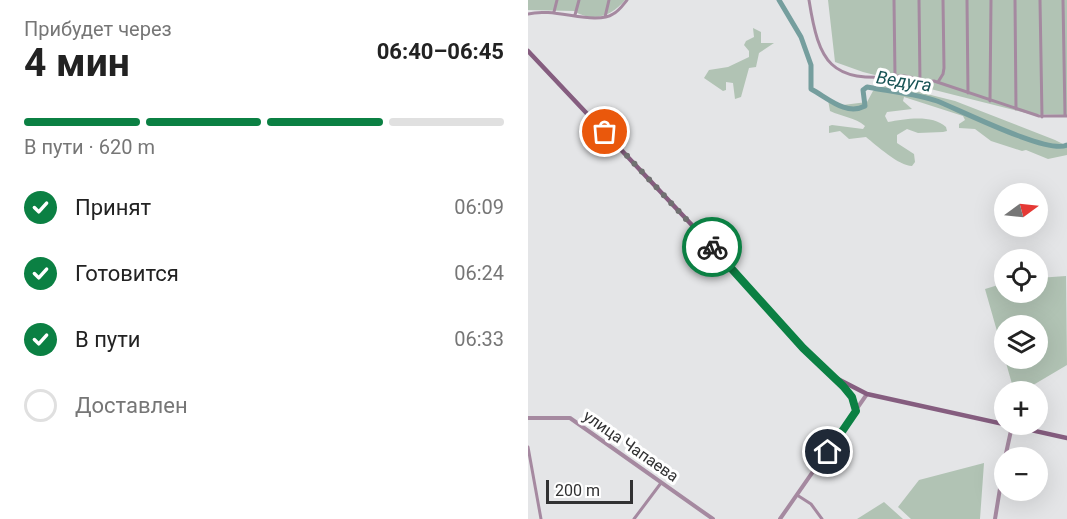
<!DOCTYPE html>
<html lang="ru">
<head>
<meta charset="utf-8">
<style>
	body { margin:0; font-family:Roboto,sans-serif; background:#f2f2f2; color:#222; height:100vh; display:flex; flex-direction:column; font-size:22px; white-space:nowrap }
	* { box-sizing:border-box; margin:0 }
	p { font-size:20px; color:#767676 }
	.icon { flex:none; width:33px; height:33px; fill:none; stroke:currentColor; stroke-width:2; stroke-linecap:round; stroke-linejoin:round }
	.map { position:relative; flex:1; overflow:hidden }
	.sheet { display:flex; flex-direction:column; background:#fff; width:528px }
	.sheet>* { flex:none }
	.needle { width:39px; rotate:75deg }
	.controls { position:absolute; left:466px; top:183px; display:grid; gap:12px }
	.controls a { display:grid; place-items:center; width:54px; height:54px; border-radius:50%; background:#fff; box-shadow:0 6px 24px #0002; font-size:30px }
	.scale { position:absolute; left:18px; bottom:15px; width:87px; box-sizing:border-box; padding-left:6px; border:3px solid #313132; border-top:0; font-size:16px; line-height:21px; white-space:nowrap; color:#313132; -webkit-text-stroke:4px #fff; paint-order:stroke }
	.pin { position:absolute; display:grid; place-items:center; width:51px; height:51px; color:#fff; margin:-26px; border:3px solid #fff; border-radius:50%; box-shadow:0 2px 6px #0007 }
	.courier { position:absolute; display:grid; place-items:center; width:60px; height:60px; margin:-30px; border:4px solid #0b8043; border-radius:50%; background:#fff; color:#222; box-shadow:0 2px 8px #0007 }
	.summary em { font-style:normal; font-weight:700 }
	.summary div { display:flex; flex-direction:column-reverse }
	.summary { display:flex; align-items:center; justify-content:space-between; height:102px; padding:0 24px }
	h1 { font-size:39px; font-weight:700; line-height:45px }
	.bar { display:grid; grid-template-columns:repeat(4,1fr); gap:9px 6px; align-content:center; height:72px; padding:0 24px }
	.bar i { height:8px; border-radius:4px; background:#e0e0e0 }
	.bar .selected { background:#0b8043 }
	.bar p { grid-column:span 4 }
	ol { padding:0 24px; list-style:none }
	li { display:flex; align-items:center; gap:18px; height:66px }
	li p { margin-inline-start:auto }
	li .icon { padding:6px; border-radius:50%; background:#0b8043; color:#fff; stroke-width:4 }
	li:last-child { color:#767676 }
	li i { width:33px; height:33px; border:3px solid #e0e0e0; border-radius:50% }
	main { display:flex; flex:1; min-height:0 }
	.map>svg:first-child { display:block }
</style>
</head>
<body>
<main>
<section class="sheet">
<div class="summary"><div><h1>4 мин</h1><p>Прибудет через</p></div><em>06:40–06:45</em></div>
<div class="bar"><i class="selected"></i><i class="selected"></i><i class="selected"></i><i></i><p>В пути · 620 m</p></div>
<ol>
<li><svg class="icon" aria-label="check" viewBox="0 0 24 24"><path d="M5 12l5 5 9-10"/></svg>Принят<p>06:09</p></li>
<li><svg class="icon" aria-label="check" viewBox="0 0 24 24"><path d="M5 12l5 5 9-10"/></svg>Готовится<p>06:24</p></li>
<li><svg class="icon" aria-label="check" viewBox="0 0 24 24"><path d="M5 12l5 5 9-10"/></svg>В пути<p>06:33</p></li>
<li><i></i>Доставлен</li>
</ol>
</section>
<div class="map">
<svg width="539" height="519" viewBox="0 0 539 519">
	<rect width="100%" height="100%" fill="#e4e5e7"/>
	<!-- green -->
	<path fill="#b1c3b4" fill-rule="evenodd" d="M0 0H97C84 16 65 23 46 11L0 10Z
		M300 0H539V115L502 114 335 72 307 62Z
		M225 28 233 32V43H246L231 53 228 67 221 68 213 97 207 99 205 83 198 82V90L195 91 176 78 181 70 200 67 221 57V51L216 45 218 41 226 37Z
		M359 84 427 101 527 140 539 146V155L520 159 498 150 494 151 463 141 447 129 431 128V124L437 120 435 116 376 97 375 101 384 109 359 112 357 116 360 122C377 119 404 114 418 127L419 131 415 132 390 133 379 129 369 135V143L386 154 387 162 384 166C371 166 348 145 338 137L321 139 312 131 301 133V126L304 125 335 129 337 126C327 117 314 117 302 111L300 100 315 105 339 102 345 91Z
		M538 276 539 365 495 391H486L457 289 477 283V292H510V278ZM477 326H510V358H477Z
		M456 463 452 519H383L370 507 391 480Z
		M356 502 375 519H329Z"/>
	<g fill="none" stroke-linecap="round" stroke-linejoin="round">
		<!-- river -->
		<path stroke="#759e9e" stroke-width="5" d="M251 0 273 37 283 65V89C300 98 318 116 337 106L335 90 339 87 345 88C366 92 389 94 409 101 432 110 521 155 539 145"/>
		<!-- minor -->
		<path stroke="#a589a0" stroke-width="3" d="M281 0C291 63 302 83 370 76 384 74 390 84 406 81L511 116H539
			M366 0 367 76
			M391 0 392 82
			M439 0 440 93
			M487 0 488 109
			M512 0 514 117
			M535 0 537 116
			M26 12 29 0
			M0 14C26 7 67 26 85 14 91 11 95 5 99 0
			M47 15 51 0
			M77 17 81 0
			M410 82 415 74 416 68 415 0
			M462 101 463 0
			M0 447 13 519
			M269 495 283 504 294 519
			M106 519 133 483"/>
		<!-- tertiary -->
		<path stroke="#a589a0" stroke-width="4" d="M308 379 324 397 328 410
			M0 418H42L185 519
			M477 458 484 426
			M252 519 339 394
			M467 519 477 458"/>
		<!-- secondary -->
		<path stroke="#855d7f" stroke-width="4.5" d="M0 51 178 240 262 334 304 376 339 394 539 438"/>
	</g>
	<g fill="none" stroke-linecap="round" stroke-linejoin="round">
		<!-- done -->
		<path stroke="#707071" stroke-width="6" stroke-dasharray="0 10.8" d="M77 132 184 247"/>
		<!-- route -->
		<path stroke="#0b8043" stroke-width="8" d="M184 247 275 348 315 386 324 397 328 411 300 452"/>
	</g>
	<g text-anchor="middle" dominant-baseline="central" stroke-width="6" stroke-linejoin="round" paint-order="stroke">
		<!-- street labels -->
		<g font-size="16" fill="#313132" stroke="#fff">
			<text transform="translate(103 446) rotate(35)">улица Чапаева</text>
		</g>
		<!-- water labels -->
		<g font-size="18" font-style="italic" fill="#185455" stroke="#fff">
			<text transform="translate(376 81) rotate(9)">Ведуга</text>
		</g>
	</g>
</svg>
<div class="controls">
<a><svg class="needle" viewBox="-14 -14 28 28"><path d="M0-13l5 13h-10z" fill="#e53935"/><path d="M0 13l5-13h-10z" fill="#767676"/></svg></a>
<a><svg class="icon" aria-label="locate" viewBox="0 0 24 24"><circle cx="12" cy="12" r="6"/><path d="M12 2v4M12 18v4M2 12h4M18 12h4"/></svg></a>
<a><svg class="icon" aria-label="layers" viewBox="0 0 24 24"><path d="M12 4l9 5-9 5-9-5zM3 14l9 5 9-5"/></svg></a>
<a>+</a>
<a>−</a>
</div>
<div class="scale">200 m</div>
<div class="pin" style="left:77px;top:132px;background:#ea580c"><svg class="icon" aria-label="bag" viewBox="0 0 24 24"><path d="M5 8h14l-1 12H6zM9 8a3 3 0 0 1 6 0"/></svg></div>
<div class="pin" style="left:300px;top:452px;background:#1f2937"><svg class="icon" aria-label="home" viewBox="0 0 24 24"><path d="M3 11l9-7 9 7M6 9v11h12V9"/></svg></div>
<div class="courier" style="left:184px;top:247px"><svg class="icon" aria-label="bike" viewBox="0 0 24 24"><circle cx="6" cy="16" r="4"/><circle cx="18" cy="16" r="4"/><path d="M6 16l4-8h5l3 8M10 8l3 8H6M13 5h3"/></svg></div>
</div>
</main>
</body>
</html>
